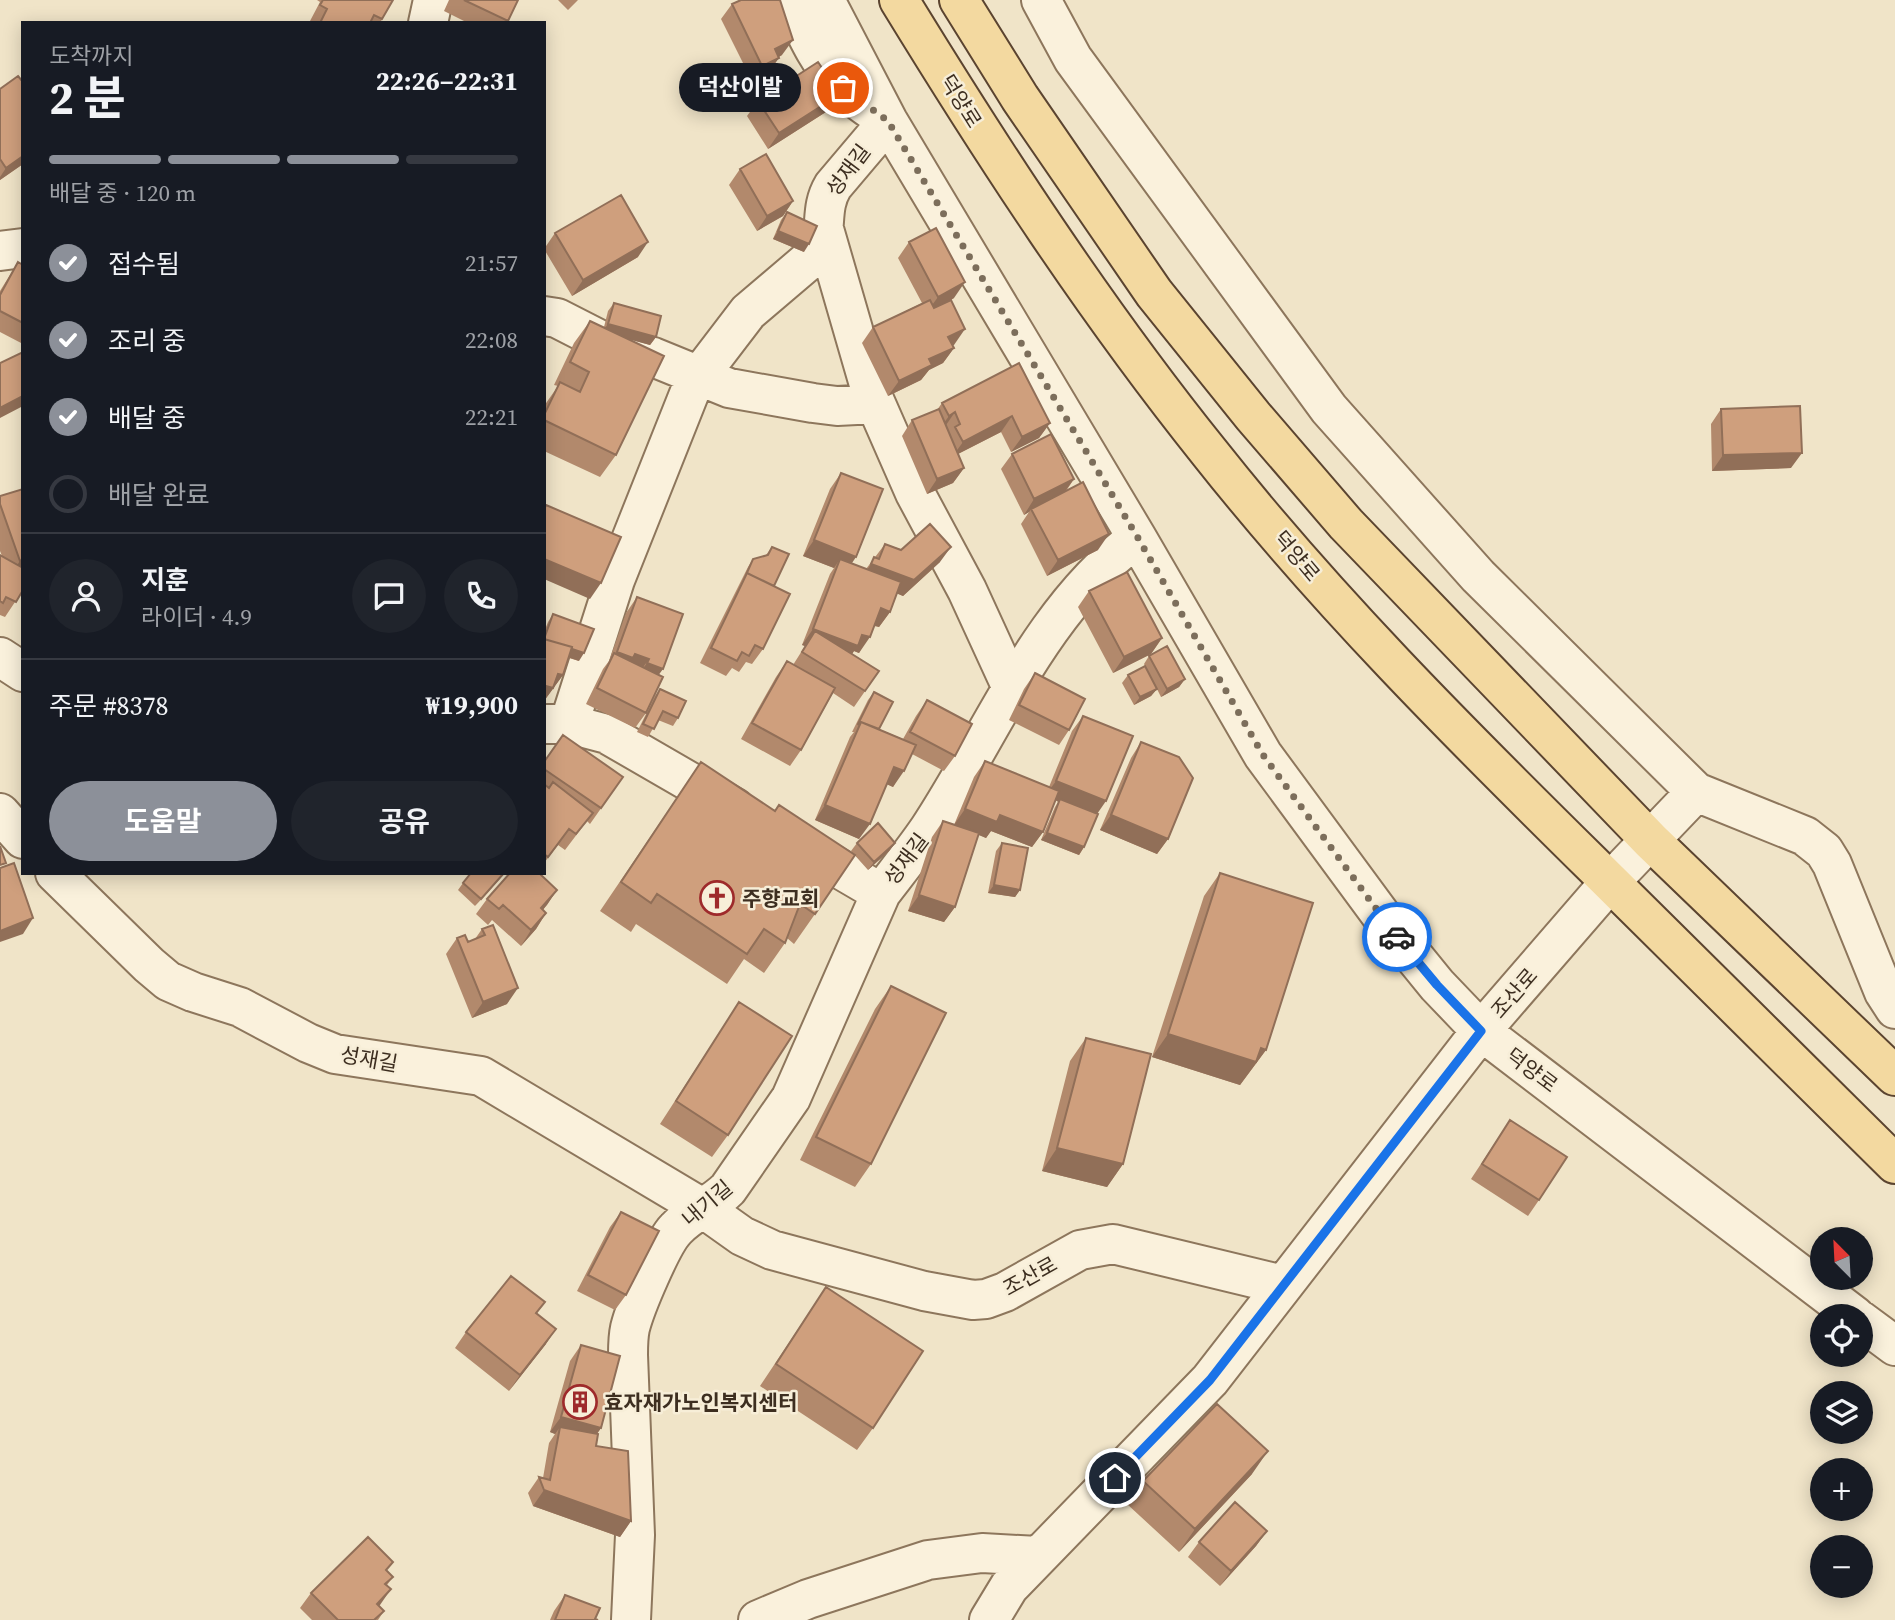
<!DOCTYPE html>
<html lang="ko">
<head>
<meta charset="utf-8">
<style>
	body { margin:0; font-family:"Source Serif 4","Noto Sans KR",serif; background:#20242c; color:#f1f3f6; height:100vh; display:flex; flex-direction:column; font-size:26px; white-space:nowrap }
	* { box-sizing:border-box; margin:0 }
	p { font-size:23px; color:#9ea1a6 }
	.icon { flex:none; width:38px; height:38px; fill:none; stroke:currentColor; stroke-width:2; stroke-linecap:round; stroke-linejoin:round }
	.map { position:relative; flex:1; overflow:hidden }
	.sheet { position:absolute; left:21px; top:21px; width:525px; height:854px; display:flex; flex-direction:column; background:#171b24; border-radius:0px; box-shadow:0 4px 18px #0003 }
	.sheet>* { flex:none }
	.needle { width:46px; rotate:336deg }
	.buttons { position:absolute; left:1810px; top:1227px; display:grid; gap:14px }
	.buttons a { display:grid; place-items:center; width:63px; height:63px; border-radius:50%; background:#171b24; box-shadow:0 4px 18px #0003; font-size:35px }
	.pin { position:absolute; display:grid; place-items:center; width:60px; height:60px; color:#fff; margin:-30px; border:4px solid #fff; border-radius:50%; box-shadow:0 2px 7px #0007 }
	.courier { position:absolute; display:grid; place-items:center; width:70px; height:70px; margin:-35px; border:5px solid #1a73e8; border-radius:50%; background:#fff; color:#222; box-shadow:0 2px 9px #0007 }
	.bubble { position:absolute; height:49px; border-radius:24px; background:#171b24; box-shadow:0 4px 18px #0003; font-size:23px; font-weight:700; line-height:49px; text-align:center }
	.overview em { font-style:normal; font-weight:700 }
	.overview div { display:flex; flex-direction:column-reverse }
	.overview { display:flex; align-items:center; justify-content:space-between; height:119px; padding:0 28px }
	h1 { font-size:46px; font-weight:700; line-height:52px }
	.bar { display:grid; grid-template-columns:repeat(4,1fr); gap:10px 7px; align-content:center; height:84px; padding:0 28px }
	.bar i { height:9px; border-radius:5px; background:#363941 }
	.bar .selected { background:#8c9099 }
	.bar p { grid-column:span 4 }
	.line { display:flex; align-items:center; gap:18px; padding:0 28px; border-top:2px solid #363941 }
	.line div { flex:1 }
	.round { display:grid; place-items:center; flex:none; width:74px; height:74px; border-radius:37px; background:#20242c }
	ol { padding:0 28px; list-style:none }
	li { display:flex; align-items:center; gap:21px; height:77px }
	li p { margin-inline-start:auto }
	li .icon { padding:7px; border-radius:50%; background:#8c9099; color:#fff; stroke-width:4 }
	li:last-child { color:#9ea1a6 }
	li i { width:38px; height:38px; border:4px solid #363941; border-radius:50% }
	.action { display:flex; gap:14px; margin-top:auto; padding:14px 28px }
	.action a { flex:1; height:80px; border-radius:42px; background:#8c9099; color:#fff; font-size:28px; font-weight:700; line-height:80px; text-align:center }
	.action a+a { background:#20242c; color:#f1f3f6 }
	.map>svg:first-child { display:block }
</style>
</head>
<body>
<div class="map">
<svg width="1895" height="1620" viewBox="0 0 1895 1620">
	<rect width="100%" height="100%" fill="#f0e4c8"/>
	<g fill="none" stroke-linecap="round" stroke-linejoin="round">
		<!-- minor casing -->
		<g stroke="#8d765c" stroke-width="42">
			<path id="minor" d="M790 0C804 29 818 63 842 87 852 97 865 105 877 114
				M825 0 888 121 1137 538 1263 755 1389 926 1437 985 1481 1031 1855 1316
				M1041 0 1073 59 1329 409 1478 576 1696 792 1805 836 1824 851 1832 864 1884 992 1895 1009
				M428 23 433 0
				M824 229 872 395 915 493 967 590 1012 688
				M0 251 23 248
				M544 316 557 318 602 341 653 357 729 388 813 403 837 406 876 404
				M0 657 23 672
				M544 724H569L607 734 735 808
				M569 724 615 580 693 384 748 312 815 255C830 232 818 211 833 186L888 121
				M0 813 23 839
				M799 845 881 893C897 872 914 851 929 829 993 732 1041 608 1137 538
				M55 873 149 965 168 981 193 992 240 1007 308 1043 335 1054 481 1076 704 1209 742 1236 772 1250 924 1291 973 1300 986 1299 1005 1292 1080 1250 1113 1244 1283 1285
				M1860 1320 1895 1346
				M631 1620 635 1535 628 1355C628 1346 628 1337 630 1328 635 1308 662 1243 676 1229 691 1213 712 1205 728 1189L791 1098 881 893
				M758 1620 808 1599 928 1560 982 1553 1038 1556
				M989 1620 1009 1587 1210 1380 1481 1031 1610 882 1696 792"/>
		</g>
		<!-- major casing -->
		<g stroke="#5b4430" stroke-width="42">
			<path id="major" d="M899 0C994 155 1095 310 1209 452 1326 600 1459 733 1593 865 1694 965 1794 1064 1895 1164
				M959 0 1020 98 1154 293 1253 416 1346 524 1651 841 1895 1076"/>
		</g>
		<!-- minor -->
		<use href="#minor" stroke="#faf1dc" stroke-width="38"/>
		<!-- major -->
		<use href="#major" stroke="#f3d9a0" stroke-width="38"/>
	</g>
	<!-- wall -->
	<path fill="#b2896c" d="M317 0H393L380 23H313L310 21 320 2Z
		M449 0H518L507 23H468L444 11Z
		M558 0H578L568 10Z
		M732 4 782 55 779 57 768 73 752 81 721 19Z
		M23 82V164L0 180V89Z
		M758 101 829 110 768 149 747 116Z
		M740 169 793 201 783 216 757 231 729 185Z
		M787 212 804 252 773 239 781 220Z
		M555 233 638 257 572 296 544 249Z
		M909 242 954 298 951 300 954 345H952L954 348 943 363 929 370 921 380 888 396 862 343 873 327 922 303 898 258Z
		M18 262 23 265V344L0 332V291Z
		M614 303 656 337 650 345 629 339 616 455 600 477 544 451V406L558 386 554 385 574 343 590 321 604 327 608 311Z
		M942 403 1050 423 1039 438 1011 452 1001 432 958 454 964 468 953 483 927 494 902 436 912 420 937 410Z
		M1721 409 1791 468 1712 471 1711 424Z
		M1012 454 1074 479 1066 491 1098 550 1047 576 1021 524 1029 512 1024 515 1001 469Z
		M841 473 852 563 866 569 885 544 940 562 903 596 897 593 890 612 879 627 874 626 859 653 854 651 852 654 879 671 854 707 833 693 801 750 790 766 741 739 776 677 787 661 793 665 805 646 802 645 830 574 834 568 803 556 830 489Z
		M23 489V590L5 617 0 615V555L2 556 0 551V496Z
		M772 547 774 586 763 649 752 664 746 662 739 672 732 668 726 676 700 663 748 567 753 559 766 555Z
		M1089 591 1162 638 1151 654 1113 673 1078 607Z
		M637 597 658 675 646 713 635 728 586 704 603 669 609 661 626 613Z
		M553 614 579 661 569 658 563 675 544 701V632L548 622Z
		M1149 656 1185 679 1179 687 1161 697 1157 689 1151 696 1134 705 1122 683 1128 675 1145 666 1144 664Z
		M1035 673 1069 730 1059 745 1009 720 1024 689Z
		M660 689 678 718 673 726 658 720 648 737 637 732 655 696Z
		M874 692 879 729 903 739 916 716 927 700 955 756 944 771 912 754 893 787 887 784 859 839 815 820 850 737 854 732H852L868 700Z
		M1083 716 1097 814 1084 847 1079 855 1041 840 1055 807 1058 802 1056 800 1043 832 1032 847 991 831 986 838 978 834 955 907 944 922 908 911 932 837 943 821 954 825 974 777 985 761 1049 787 1072 731Z
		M1141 742 1168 839 1157 854 1100 830 1131 758Z
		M544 762 623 777 590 824 587 821 565 850 558 845 544 863Z
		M701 762 815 914 794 944 787 938 785 943 764 973 744 959 727 984 636 924 631 932 600 911Z
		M857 843H895L889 851 868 870 851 851Z
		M1002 843 1020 890 1015 897 988 893 996 851Z
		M505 873 475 906 458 890 463 883Z
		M1220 873 1266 1050 1240 1085 1152 1057 1204 896Z
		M557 890 543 910 546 913 536 929 521 946 492 920 488 925 476 914 487 899Z
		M493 925 507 1004 472 1018 446 954 457 938 468 942 475 939 482 929Z
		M891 986 871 1164 855 1187 800 1160 875 1009Z
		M739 1002 728 1135 712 1157 660 1124Z
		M1086 1038 1123 1164 1107 1187 1042 1171 1070 1061Z
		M1510 1120 1539 1200 1528 1216 1471 1179Z
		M621 1212 626 1295 615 1310 577 1291 610 1227Z
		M826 1287 873 1428 857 1450 760 1386Z
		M545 1302 537 1313 546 1344 509 1391 455 1348 466 1332Z
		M581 1345 601 1428 597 1434 596 1446 631 1521 620 1537 533 1506 528 1493 539 1477 543 1478 549 1443 555 1434 550 1432 570 1361Z
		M1252 1474 1179 1552 1127 1504 1143 1481Z
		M1267 1531 1256 1546 1220 1586 1188 1557 1199 1542Z
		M387 1571 393 1577 387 1585 379 1606 384 1611 378 1620H312L300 1608 311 1593Z
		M565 1595 595 1619 598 1620H550L554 1611Z"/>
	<!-- shaded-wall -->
	<path fill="#916f58" d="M793 40 782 55 765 64 775 49Z
		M779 58 768 73 752 81 762 66Z
		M840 94 829 110 768 149 779 133Z
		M23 156V164L0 180V177L6 168Z
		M793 201 783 216 757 231 767 216Z
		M778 231 809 244 804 252 773 239Z
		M648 242 638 257 572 296 583 280Z
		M965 282 954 298 927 312 938 297Z
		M608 324 656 337 650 345 602 332Z
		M965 329 954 345 937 352 948 337Z
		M954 348 943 363 929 370 921 380 888 396 899 381 929 359Z
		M23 396V406L0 418V408Z
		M955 412 944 428 938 431 949 416Z
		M1012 416 1001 432 952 457 963 442Z
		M1050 423 1039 438 1011 452 1022 437Z
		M1802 453 1791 468 1712 471 1723 455Z
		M964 468 953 483 927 494 937 479Z
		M1074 479 1063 494 1031 509 1029 512 1024 515 1034 499Z
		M1109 534 1098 550 1047 576 1058 560Z
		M814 540 856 557 846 572 840 559 834 568 803 556Z
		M951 547 940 562 903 596 861 579 871 564Z
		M544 559 601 583 590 599 544 579Z
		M23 560V572L9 577 20 561Z
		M881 608 890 612 879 627 870 624Z
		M813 629 862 635 870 637 859 653 854 651 847 662 815 631 805 646 802 645Z
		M1162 638 1151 654 1113 673 1124 657Z
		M544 639 584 653 579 661 544 649Z
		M617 652 635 654 649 659 638 674 609 664Z
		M647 663 663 669 652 684 636 678Z
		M558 674 563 675 544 701V688Z
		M1185 679 1179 687 1161 697 1167 689Z
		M1157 689 1151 696 1134 705 1140 697Z
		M894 767 904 771 893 787 884 783Z
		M1056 781 1106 801 1095 817 1045 796Z
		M825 805 870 824 859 839 815 820Z
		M965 809 1000 815 1043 832 1032 847 991 831 986 838 954 825Z
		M1111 815 1168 839 1157 854 1100 830Z
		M1047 833 1084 847 1079 855 1041 840Z
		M895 843 889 851 868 870 874 862Z
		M504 873H505L475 906 481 899Z
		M994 885 1020 890 1015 897 988 893Z
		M557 890 547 905 530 924 541 908Z
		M919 895 955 907 944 922 908 911Z
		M546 913 536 929 521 946 531 930Z
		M33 918 23 934 0 942V931Z
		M518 988 507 1004 472 1018 483 1002Z
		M1168 1034 1261 1048 1266 1050 1240 1085 1152 1057Z
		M1057 1148 1123 1164 1107 1187 1042 1171Z
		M556 1329 546 1344 509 1391 520 1375Z
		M561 1417 601 1428 590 1443 560 1427 555 1434 550 1432Z
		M1268 1451 1252 1474 1179 1552 1195 1529Z
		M544 1490 631 1521 620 1537 533 1506Z
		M1267 1531 1256 1546 1220 1586 1231 1571Z
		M391 1589 380 1605 366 1619 377 1604Z"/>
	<!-- building -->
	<path fill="#cf9f7d" stroke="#916f58" stroke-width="2" d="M323 0H393L382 19 374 15 370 23H320L327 9 320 5Z
		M464 0H518L508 21Z
		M741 0H780L793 40 775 49 779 58 762 66 732 4Z
		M818 62 840 94 779 133 758 101Z
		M18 76 23 82V156L6 168 0 159V89Z
		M766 154 793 201 767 216 740 169Z
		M621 195 648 242 583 280 555 233Z
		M787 212 817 226 809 244 778 231Z
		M936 228 965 282 938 297 909 242Z
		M18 262 23 265V323L0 311V295Z
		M930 300 934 308 951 300 965 329 948 337 954 348 929 359 932 365 899 381 873 327Z
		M614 303 661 316 656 337 608 324Z
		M590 321 664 356 616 455 544 420V415L560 382 580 392 589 372 570 362Z
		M23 352V396L0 408V363Z
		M1019 363 1050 423 1022 437 1012 416 963 442 955 427 960 424 955 412 949 416 942 403Z
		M1800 406 1802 453 1723 455 1721 409Z
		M939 409 964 468 937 479 912 420Z
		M1051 434 1074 479 1034 499 1012 454Z
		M841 473 883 489 856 557 814 540Z
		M1083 482 1109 534 1058 560 1031 509Z
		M23 489V560L20 561 0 504V496Z
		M546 505 621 537 601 583 544 559V510Z
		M930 524 951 547 914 580 871 564 874 557 879 559 885 544 901 550Z
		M772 547 789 554 774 586 747 573 746 575 753 559 768 555Z
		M0 555 23 568V590L16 602 6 597 3 603 0 601Z
		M840 559 901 582 890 612 881 608 870 637 862 635 858 646 813 629Z
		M1127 572 1162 638 1124 657 1089 591Z
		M747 573 790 594 763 649 755 645 749 656 742 652 737 661 711 648Z
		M637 597 683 614 663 669 647 663 649 659 635 654 633 658 617 652Z
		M553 614 594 629 584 653 572 649V647L544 639Z
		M815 631 879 671 865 691 802 652Z
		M544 639 572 647 563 675 558 674 553 688 546 686 544 692Z
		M1167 646 1185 679 1167 689 1149 656Z
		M614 653 663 677 646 713 597 688Z
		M787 661 835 688 801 750 752 723Z
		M1145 666 1157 689 1140 697 1128 675Z
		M1035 673 1085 699 1069 730 1019 705Z
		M660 689 686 701 678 718 663 711 654 729 643 724Z
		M874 692 893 702 879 729 861 722 859 725 858 724Z
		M927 700 972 724 955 756 910 732Z
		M1083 716 1133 736 1106 801 1056 781Z
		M861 722 916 745 904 771 894 767 870 824 825 805Z
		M563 735 623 777 601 808 544 769V762Z
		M1141 742 1179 757 1193 778 1168 839 1111 815Z
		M985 761 1059 791 1043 832 1000 815 997 822 965 809Z
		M701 762 775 811 779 805 855 855 815 914 800 904 785 943 764 929 747 954 657 894 651 903 621 882Z
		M553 782 593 813 576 834 569 829 548 857 544 854V784L549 788Z
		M1060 799 1098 814 1084 847 1047 833Z
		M943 821 979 833 955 907 919 895Z
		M878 823 895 843 874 862 857 843Z
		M1002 843 1028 848 1020 890 994 885Z
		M0 846 6 863 0 865Z
		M14 863 33 918 0 931V868Z
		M471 873H504L481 899 463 883Z
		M510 873H539L557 890 541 908 546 913 531 930 503 905 499 909 487 899Z
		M1220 873 1313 903 1266 1050 1261 1048 1256 1062 1168 1034Z
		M493 925 518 988 483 1002 457 938 465 935 468 942 485 935 482 929Z
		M891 986 946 1013 871 1164 816 1137Z
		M739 1002 792 1036 728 1135 676 1101Z
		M1086 1038 1151 1054 1123 1164 1057 1148Z
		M1510 1120 1567 1157 1539 1200 1482 1164Z
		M621 1212 659 1231 626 1295 588 1275Z
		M511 1276 545 1302 536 1313 556 1329 520 1375 466 1332Z
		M826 1287 923 1351 873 1428 776 1364Z
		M581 1345 620 1356 601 1428 561 1417Z
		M1217 1404 1268 1451 1195 1529 1143 1481Z
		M560 1427 598 1434 596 1446 628 1451 631 1521 544 1490 539 1477 550 1480Z
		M1235 1502 1267 1531 1231 1571 1199 1542Z
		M368 1537 393 1562 386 1570 393 1577 385 1584 391 1589 377 1604 384 1611 374 1620H338L311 1593Z
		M565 1595 600 1608 595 1619 598 1620H555Z"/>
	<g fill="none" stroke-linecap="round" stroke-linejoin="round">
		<!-- done -->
		<path stroke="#7c6e5b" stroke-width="7" stroke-dasharray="0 12.6" d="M843 88 888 121 1138 538 1263 755 1397 937"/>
		<!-- route -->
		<path stroke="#1a73e8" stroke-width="9" d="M1115 1478 1210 1380 1481 1031 1437 985 1397 937"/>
	</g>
	<!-- icons -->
	<defs>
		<g id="church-ring" transform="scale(1.75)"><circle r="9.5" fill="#f7eed8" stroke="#9e2a2b" stroke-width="1.5"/><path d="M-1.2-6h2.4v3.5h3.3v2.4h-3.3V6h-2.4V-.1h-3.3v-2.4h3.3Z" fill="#9e2a2b"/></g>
		<g id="building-ring" transform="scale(1.75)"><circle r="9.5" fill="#f7eed8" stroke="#9e2a2b" stroke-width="1.5"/><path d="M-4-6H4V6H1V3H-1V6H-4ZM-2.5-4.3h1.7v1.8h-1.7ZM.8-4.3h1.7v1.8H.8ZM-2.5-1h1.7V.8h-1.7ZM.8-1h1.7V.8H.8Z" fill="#9e2a2b"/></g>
	</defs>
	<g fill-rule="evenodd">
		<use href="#church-ring" x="717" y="898"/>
		<use href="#building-ring" x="580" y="1402"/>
	</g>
	<g text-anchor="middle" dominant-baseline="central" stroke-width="5" stroke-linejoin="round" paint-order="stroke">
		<!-- street labels -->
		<g font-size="21" fill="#3d2e20" stroke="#f7eed8">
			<text transform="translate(961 101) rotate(58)">덕양로</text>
			<text transform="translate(848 170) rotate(-53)">성재길</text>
			<text transform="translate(1297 556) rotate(50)">덕양로</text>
			<text transform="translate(906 859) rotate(-53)">성재길</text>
			<text transform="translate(1514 993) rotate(-49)">조산로</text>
			<text transform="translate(369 1059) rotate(10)">성재길</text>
			<text transform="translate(1532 1070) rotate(37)">덕양로</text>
			<text transform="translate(707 1203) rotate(-40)">내기길</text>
			<text transform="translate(1030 1276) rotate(-29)">조산로</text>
		</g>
		<!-- poi labels -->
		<g font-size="21" font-weight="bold" fill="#3d2e20" stroke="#f7eed8" text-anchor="start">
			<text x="742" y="898">주향교회</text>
			<text x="604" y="1402">효자재가노인복지센터</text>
		</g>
	</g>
</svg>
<div class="buttons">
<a><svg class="needle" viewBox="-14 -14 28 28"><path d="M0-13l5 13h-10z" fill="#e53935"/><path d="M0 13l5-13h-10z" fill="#9ea1a6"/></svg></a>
<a><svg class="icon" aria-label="locate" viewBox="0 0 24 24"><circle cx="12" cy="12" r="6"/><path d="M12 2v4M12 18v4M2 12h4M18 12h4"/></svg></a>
<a><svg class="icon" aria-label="layers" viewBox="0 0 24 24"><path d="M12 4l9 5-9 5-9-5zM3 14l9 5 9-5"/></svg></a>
<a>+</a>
<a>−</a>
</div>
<div class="pin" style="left:843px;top:88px;background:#ea580c"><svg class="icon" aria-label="bag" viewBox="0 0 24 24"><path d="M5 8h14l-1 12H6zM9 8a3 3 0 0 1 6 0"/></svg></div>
<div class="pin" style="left:1115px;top:1478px;background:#1f2937"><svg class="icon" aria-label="home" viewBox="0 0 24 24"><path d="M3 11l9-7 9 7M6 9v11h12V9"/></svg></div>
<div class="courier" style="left:1397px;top:937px"><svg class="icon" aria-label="car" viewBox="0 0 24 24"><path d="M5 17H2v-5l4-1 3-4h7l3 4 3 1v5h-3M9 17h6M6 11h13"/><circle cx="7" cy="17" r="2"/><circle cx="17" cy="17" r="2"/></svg></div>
<div class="bubble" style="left:679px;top:63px;width:122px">덕산이발</div>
<section class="sheet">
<div class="overview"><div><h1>2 분</h1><p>도착까지</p></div><em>22:26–22:31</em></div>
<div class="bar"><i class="selected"></i><i class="selected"></i><i class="selected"></i><i></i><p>배달 중 · 120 m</p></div>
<ol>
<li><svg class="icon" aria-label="check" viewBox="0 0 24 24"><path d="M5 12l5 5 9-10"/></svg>접수됨<p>21:57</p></li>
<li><svg class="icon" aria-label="check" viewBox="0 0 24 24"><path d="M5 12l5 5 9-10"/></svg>조리 중<p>22:08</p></li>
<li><svg class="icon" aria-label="check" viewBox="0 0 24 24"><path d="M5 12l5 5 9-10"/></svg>배달 중<p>22:21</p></li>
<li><i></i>배달 완료</li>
</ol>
<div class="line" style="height:126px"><a class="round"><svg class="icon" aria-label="person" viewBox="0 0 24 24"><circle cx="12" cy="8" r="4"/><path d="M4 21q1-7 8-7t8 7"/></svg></a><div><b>지훈</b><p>라이더 · 4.9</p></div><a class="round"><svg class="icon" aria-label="chat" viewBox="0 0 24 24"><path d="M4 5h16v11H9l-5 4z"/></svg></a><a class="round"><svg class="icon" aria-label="phone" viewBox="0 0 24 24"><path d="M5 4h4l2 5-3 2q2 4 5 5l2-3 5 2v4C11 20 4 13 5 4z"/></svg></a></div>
<div class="line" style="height:91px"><div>주문 #8378</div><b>₩19,900</b></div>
<div class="action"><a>도움말</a><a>공유</a></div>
</section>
</div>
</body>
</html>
